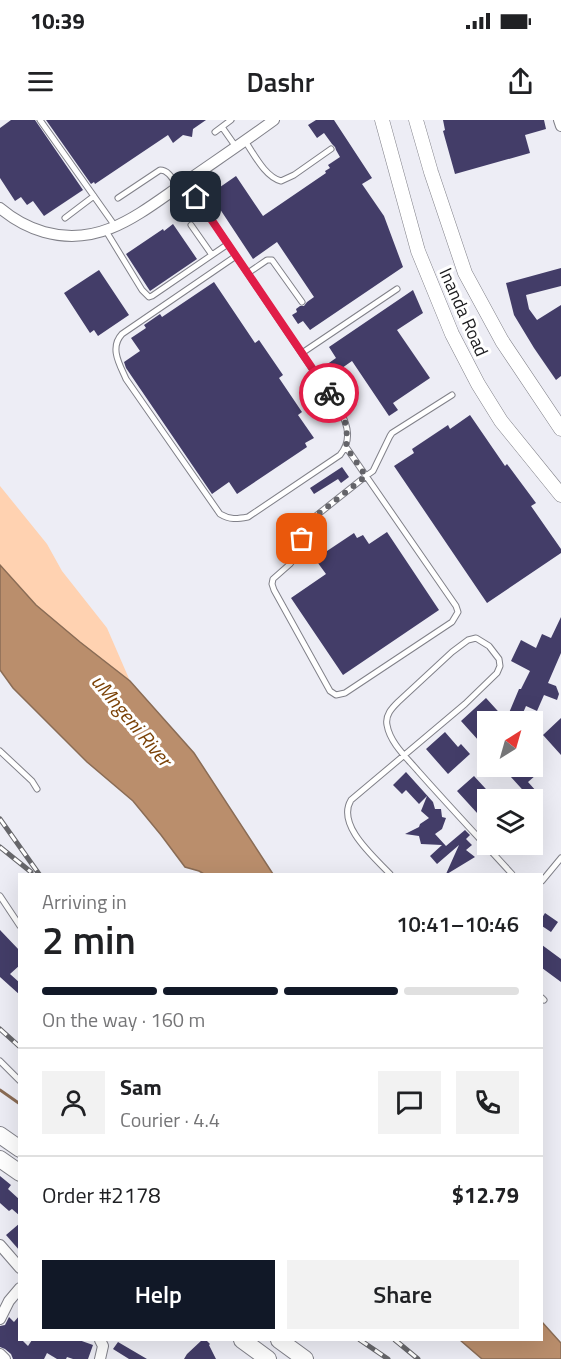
<!DOCTYPE html>
<html lang="en">
<head>
<meta charset="utf-8">
<style>
	body { margin:0; font-family:"Titillium Web",sans-serif; background:#f2f2f2; color:#202124; height:100vh; display:flex; flex-direction:column; font-size:22px; white-space:nowrap }
	* { box-sizing:border-box; margin:0 }
	p { font-size:20px; color:#757577 }
	.icon { flex:none; width:33px; height:33px; fill:none; stroke:currentColor; stroke-width:2; stroke-linecap:round; stroke-linejoin:round }
	.map { position:relative; flex:1; overflow:hidden }
	.panel { position:absolute; left:18px; top:753px; width:525px; height:468px; display:flex; flex-direction:column; background:#fff; border-radius:0px; box-shadow:0 6px 24px #0002 }
	.panel>* { flex:none }
	.needle { width:39px; rotate:37deg }
	.controls { position:absolute; left:477px; top:591px; display:grid; gap:12px }
	.controls a { display:grid; place-items:center; width:66px; height:66px; border-radius:0px; background:#fff; box-shadow:0 6px 24px #0002; font-size:30px }
	.pin { position:absolute; display:grid; place-items:center; width:51px; height:51px; color:#fff; margin:-26px; border-radius:12px; box-shadow:0 3px 9px #0006 }
	.courier { position:absolute; display:grid; place-items:center; width:60px; height:60px; margin:-30px; border:4px solid #e11d48; border-radius:50%; background:#fff; color:#222; box-shadow:0 2px 8px #0007 }
	.overview em { font-style:normal; font-weight:600 }
	.overview div { display:flex; flex-direction:column-reverse }
	.overview { display:flex; align-items:center; justify-content:space-between; height:102px; padding:0 24px }
	h1 { font-size:39px; font-weight:600; line-height:45px }
	.bar { display:grid; grid-template-columns:repeat(4,1fr); gap:9px 6px; align-content:center; height:72px; padding:0 24px }
	.bar i { height:8px; border-radius:4px; background:#e0e0e0 }
	.bar .on { background:#111827 }
	.bar p { grid-column:span 4 }
	.line { display:flex; align-items:center; gap:15px; padding:0 24px; border-top:2px solid #e0e0e0 }
	.line div { flex:1 }
	.round { display:grid; place-items:center; flex:none; width:63px; height:63px; border-radius:0px; background:#f2f2f2 }
	.button { display:flex; gap:12px; margin-top:auto; padding:12px 24px }
	.button a { flex:1; height:69px; border-radius:0px; background:#111827; color:#fff; font-size:24px; font-weight:600; line-height:69px; text-align:center }
	.button a+a { background:#f2f2f2; color:#202124 }
	.status { display:flex; justify-content:space-between; align-items:center; height:42px; padding:0 30px; background:#fff; direction:ltr }
	.status svg { height:16px; fill:currentColor }
	header { display:flex; justify-content:space-between; align-items:center; height:78px; padding:0 24px; background:#fff; font-size:27px; font-weight:600 }
	.map>svg:first-child { display:block }
</style>
</head>
<body>
<div class="status"><b>10:39</b><svg viewBox="0 0 49 12"><path d="M0 12V9h3v3zM5 12V6h3v6zM10 12V3h3v9zM15 12V0h3v12zM26 1h20v11H26zM47 4h2v5h-2z"/></svg></div>
<header><svg class="icon" aria-label="menu" viewBox="0 0 24 24"><path d="M4 6h16M4 12h16M4 18h16"/></svg>Dashr<svg class="icon" aria-label="share" viewBox="0 0 24 24"><path d="M12 15V3M7 8l5-5 5 5M5 13v7h14v-7"/></svg></header>
<div class="map">
<svg width="561" height="1239" viewBox="0 0 561 1239">
	<rect width="100%" height="100%" fill="#ededf5"/>
	<!-- green -->
	<path fill="#ffd2b1" d="M0 366 47 424 62 451 107 508 130 561 80 522 36 485 0 445Z"/>
	<!-- water -->
	<path fill="#ba8e6c" stroke="#8a6c55" stroke-width="1.5" d="M0 445 36 485 80 522 130 561 194 633 273 754H204L199 751 185 747 161 715 133 681 87 642 13 568 0 550Z
		M542 1202 561 1223V1239H482L460 1220H542Z"/>
	<g fill="none" stroke-linecap="round" stroke-linejoin="round">
		<!-- stream -->
		<path stroke="#8a6c55" stroke-width="3" d="M0 970 20 984"/>
	</g>
	<!-- building -->
	<path fill="#433d68" d="M11 0H35L83 70 44 96 33 81 27 85 21 77 15 81 0 58V8Z
		M46 0H206L193 9 192 17 183 15 173 23 168 15 95 64 94 62 91 64Z
		M316 0H334L372 58 362 64 384 96 403 147 310 210 303 201 298 204 292 195 297 192 296 189 300 186H304L307 182 314 177 277 122 253 139 210 74 236 56 263 96 326 53 325 51 330 48 328 45 340 37 336 30 335 27 332 24 324 13 317 18 308 5Z
		M443 0H544L546 9 525 15 530 33 455 54 443 11 445 10Z
		M173 104 197 139 150 171 126 134 163 109 164 111Z
		M561 148V166L526 175 529 189 537 200 561 185V256L556 260 534 228 514 195 506 163Z
		M99 150 129 195 98 216 94 210 90 213 64 173Z
		M214 162 255 223 259 220 283 255 279 258 302 292 298 295 314 318 305 323 307 327 237 374 229 362 212 374 126 248 124 242 140 231 131 218 146 208 144 205 160 194 162 197Z
		M413 170 423 193 397 210 430 258 393 283 398 290 389 296 352 241 332 255 326 245 336 238 329 227Z
		M470 295 505 346 507 344 536 383 531 386 561 429V433L487 483 394 346 414 333 412 329 448 305 450 309Z
		M342 347 349 357 341 363 338 359 314 374 310 368Z
		M387 412 439 490 343 555 291 478 326 454 315 439 354 413 357 418 363 415 369 424Z
		M561 497V533L548 563 556 566 559 574 557 580 544 575 537 591 526 586 519 602H488V631L461 601 486 578 506 600 519 569H521L530 551 511 541 521 520 536 528 542 514 551 518Z
		M561 598V635L543 615Z
		M445 612 458 627 461 624 470 634 448 654 426 629Z
		M501 646H528L536 655 528 662 537 672 530 678Z
		M406 652 433 682 435 689H441L442 697 446 698 442 709 435 714 446 726 465 710 470 715 466 719 472 725 466 730 475 737 447 754H446L459 725 437 744 430 736 442 725 421 724 419 716 405 714 419 707 420 704 429 698 421 691 427 676 419 684 406 670 402 674 393 665Z
		M474 656 496 680H488V705L457 671Z
		M545 793 558 802 551 812 542 806V798Z
		M0 810 20 831V845L10 854 20 863V875L0 857Z
		M542 825 561 839V862L542 848Z
		M0 1056 11 1065 8 1069 20 1080V1096L12 1089 9 1091 0 1083Z
		M20 1103V1131L6 1115Z
		M20 1195V1220H22L28 1226 32 1220H79L93 1225 88 1239H73L67 1237 66 1239H57L47 1233 44 1239H13L11 1234 5 1229 0 1227V1206L5 1205 9 1197 14 1202Z
		M202 1220H206L210 1224 209 1225 216 1239H184L187 1234Z
		M118 1222 147 1239H129L113 1229Z"/>
	<g fill="none" stroke-linecap="round" stroke-linejoin="round">
		<!-- service casing -->
		<g stroke="#818189" stroke-width="7">
			<path id="service" d="M40 0 115 106
				M222 7 236 27
				M215 12 231 0
				M245 21C254 34 265 57 281 61L294 55 331 29
				M186 62 340 290C348 306 352 320 340 335L248 397C237 399 230 400 220 394L126 259C120 245 109 228 122 214L236 136
				M118 78 160 50C169 50 173 60 178 67
				M65 98 94 76
				M191 105 212 135
				M106 111 142 170 149 177 152 176 228 124
				M248 153 267 140H272L302 182
				M302 233 397 169
				M346 327 456 486 458 492 452 502 345 573 336 575 330 571 274 470 272 464 273 459 290 444 295 437 305 410 312 399 366 356 373 351 390 316 392 313 452 275
				M0 631 32 661 37 669
				M390 754C374 737 336 705 351 680L465 584 497 553 500 546 499 539 489 526 476 518 468 520 452 532 398 582C392 588 385 595 387 605 390 623 407 638 418 651 449 686 481 720 512 754
				M542 761 561 738
				M0 776 20 806
				M542 878 544 880
				M0 941 20 961"/>
		</g>
		<!-- minor casing -->
		<g stroke="#818189" stroke-width="12">
			<path id="minor" d="M559 0 561 6
				M0 88C13 99 27 107 44 112 101 128 140 93 184 63 214 42 244 22 274 0
				M0 1125 20 1148
				M0 1199 9 1181 20 1168
				M0 1234 5 1239
				M100 1239 103 1226 100 1220"/>
		</g>
		<!-- secondary casing -->
		<g stroke="#818189" stroke-width="15">
			<path id="secondary" d="M382 0 418 131 452 214 478 264 501 301 561 375
				M416 0 431 52 465 153 502 221 561 309"/>
		</g>
		<!-- trunk casing -->
		<g stroke="#818189" stroke-width="18">
			<path id="trunk" d="M0 1015 20 1029
				M0 1039 20 1053
				M242 1220 268 1239
				M279 1220 305 1239"/>
		</g>
		<!-- service -->
		<use href="#service" stroke="#fff" stroke-width="5"/>
		<!-- minor -->
		<use href="#minor" stroke="#fff" stroke-width="10"/>
		<!-- secondary -->
		<use href="#secondary" stroke="#fff" stroke-width="14"/>
		<!-- trunk -->
		<use href="#trunk" stroke="#fff" stroke-width="16"/>
		<!-- rail casing -->
		<g stroke="#66666a" stroke-width="5">
			<path id="rail" d="M0 699 39 754
				M0 727 31 752
				M0 909 20 927
				M360 1220 388 1239
				M395 1220 418 1239"/>
		</g>
		<!-- rail -->
		<use href="#rail" stroke="#fff" stroke-width="3" stroke-dasharray="9" stroke-linecap="butt"/>
	</g>
	<g fill="none" stroke-linecap="round" stroke-linejoin="round">
		<!-- done -->
		<path stroke="#646469" stroke-width="6" stroke-dasharray="0 10.8" d="M302 419 308 404 312 399 366 356 346 327C349 303 343 293 329 273"/>
		<!-- route -->
		<path stroke="#e11d48" stroke-width="8" d="M196 77 329 273"/>
	</g>
	<g text-anchor="middle" dominant-baseline="central" stroke-width="6" stroke-linejoin="round" paint-order="stroke">
		<!-- street labels -->
		<g font-size="18" fill="#1b1b1e" stroke="#fff">
			<text transform="translate(464 192) rotate(66)">Inanda Road</text>
		</g>
		<!-- water labels -->
		<g font-size="20" font-style="italic" fill="#7a4106" stroke="#fff">
			<text transform="translate(132 600) rotate(50)">uMngeni River</text>
		</g>
	</g>
</svg>
<div class="controls">
<a><svg class="needle" viewBox="-14 -14 28 28"><path d="M0-13l5 13h-10z" fill="#e53935"/><path d="M0 13l5-13h-10z" fill="#757577"/></svg></a>
<a><svg class="icon" aria-label="layers" viewBox="0 0 24 24"><path d="M12 4l9 5-9 5-9-5zM3 14l9 5 9-5"/></svg></a>
</div>
<div class="pin" style="left:302px;top:419px;background:#ea580c"><svg class="icon" aria-label="bag" viewBox="0 0 24 24"><path d="M5 8h14l-1 12H6zM9 8a3 3 0 0 1 6 0"/></svg></div>
<div class="pin" style="left:196px;top:77px;background:#1f2937"><svg class="icon" aria-label="home" viewBox="0 0 24 24"><path d="M3 11l9-7 9 7M6 9v11h12V9"/></svg></div>
<div class="courier" style="left:329px;top:273px"><svg class="icon" aria-label="bike" viewBox="0 0 24 24"><circle cx="6" cy="16" r="4"/><circle cx="18" cy="16" r="4"/><path d="M6 16l4-8h5l3 8M10 8l3 8H6M13 5h3"/></svg></div>
<section class="panel">
<div class="overview"><div><h1>2 min</h1><p>Arriving in</p></div><em>10:41–10:46</em></div>
<div class="bar"><i class="on"></i><i class="on"></i><i class="on"></i><i></i><p>On the way · 160 m</p></div>
<div class="line" style="height:108px"><a class="round"><svg class="icon" aria-label="person" viewBox="0 0 24 24"><circle cx="12" cy="8" r="4"/><path d="M4 21q1-7 8-7t8 7"/></svg></a><div><b>Sam</b><p>Courier · 4.4</p></div><a class="round"><svg class="icon" aria-label="chat" viewBox="0 0 24 24"><path d="M4 5h16v11H9l-5 4z"/></svg></a><a class="round"><svg class="icon" aria-label="phone" viewBox="0 0 24 24"><path d="M5 4h4l2 5-3 2q2 4 5 5l2-3 5 2v4C11 20 4 13 5 4z"/></svg></a></div>
<div class="line" style="height:78px"><div>Order #2178</div><b>$12.79</b></div>
<div class="button"><a>Help</a><a>Share</a></div>
</section>
</div>
</body>
</html>
